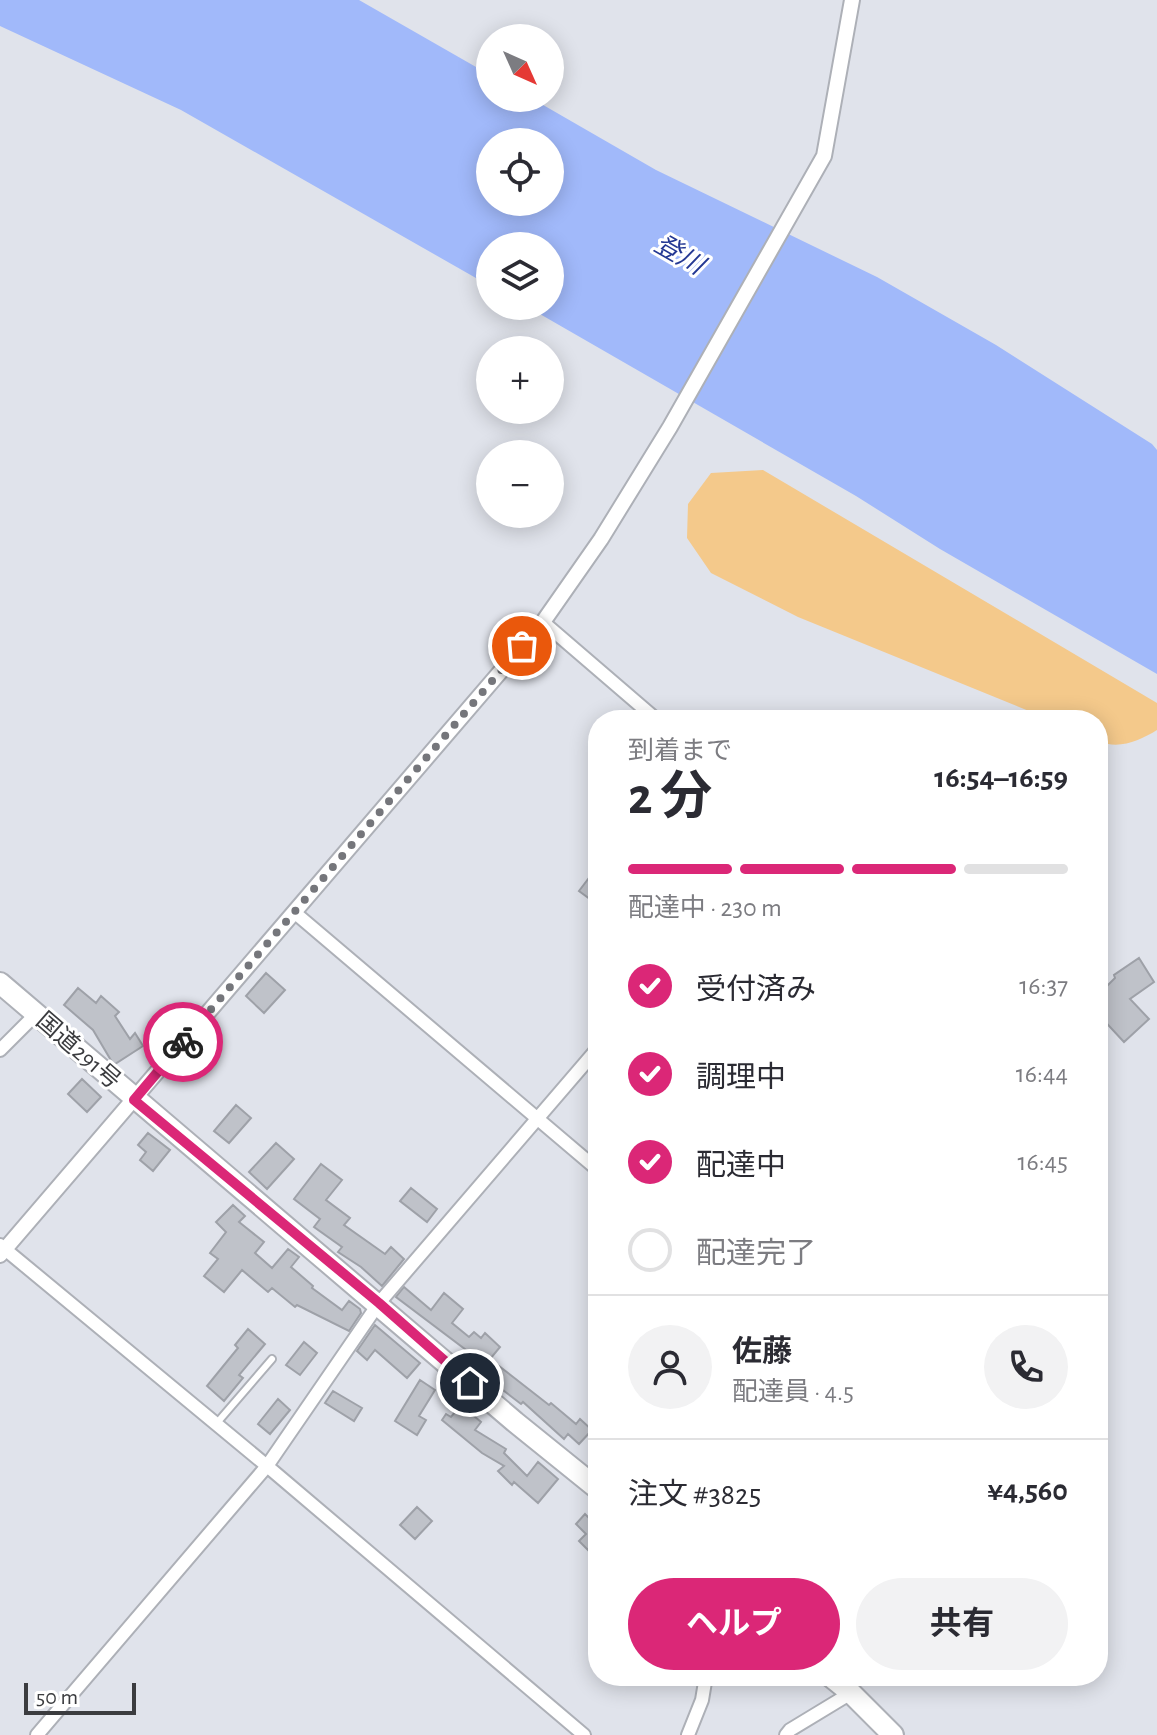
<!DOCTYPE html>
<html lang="ja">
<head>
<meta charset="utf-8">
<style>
	body { margin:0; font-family:"Alegreya Sans","Noto Sans JP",sans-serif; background:#f2f2f3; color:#2b2b33; height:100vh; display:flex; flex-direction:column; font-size:30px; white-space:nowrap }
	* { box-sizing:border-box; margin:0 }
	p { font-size:26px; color:#7c7c81 }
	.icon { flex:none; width:44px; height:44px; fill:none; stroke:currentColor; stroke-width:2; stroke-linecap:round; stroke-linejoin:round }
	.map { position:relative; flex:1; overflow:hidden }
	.side { position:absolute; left:588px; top:710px; width:520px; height:976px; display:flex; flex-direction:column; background:#fff; border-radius:32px; box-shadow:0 4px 20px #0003 }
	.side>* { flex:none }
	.needle { width:52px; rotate:135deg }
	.tools { position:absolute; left:476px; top:24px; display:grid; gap:16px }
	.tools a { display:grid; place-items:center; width:88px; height:88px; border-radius:50%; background:#fff; box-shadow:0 4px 20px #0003; font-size:40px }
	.scale { position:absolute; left:24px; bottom:20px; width:112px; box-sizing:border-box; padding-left:8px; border:4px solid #3b3c3f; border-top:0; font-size:22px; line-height:28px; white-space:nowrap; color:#3b3c3f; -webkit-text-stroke:6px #fff; paint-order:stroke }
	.pin { position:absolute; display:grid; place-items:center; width:68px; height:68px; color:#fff; margin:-34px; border:4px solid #fff; border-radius:50%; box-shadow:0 2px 8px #0007 }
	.courier { position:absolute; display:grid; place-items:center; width:80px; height:80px; margin:-40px; border:6px solid #db2777; border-radius:50%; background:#fff; color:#222; box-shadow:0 2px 10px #0007 }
	.overview em { font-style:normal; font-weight:700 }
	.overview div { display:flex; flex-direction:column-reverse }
	.overview { display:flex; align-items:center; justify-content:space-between; height:136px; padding:0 40px }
	h1 { font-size:52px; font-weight:700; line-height:60px }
	.bar { display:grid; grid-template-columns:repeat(4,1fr); gap:12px 8px; align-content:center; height:96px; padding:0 40px }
	.bar i { height:10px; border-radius:6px; background:#e1e1e2 }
	.bar .current { background:#db2777 }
	.bar p { grid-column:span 4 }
	.line { display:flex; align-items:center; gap:20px; padding:0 40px; border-top:2px solid #e1e1e2 }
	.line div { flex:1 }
	.round { display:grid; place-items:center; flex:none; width:84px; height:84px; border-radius:42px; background:#f2f2f3 }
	ol { padding:0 40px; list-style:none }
	li { display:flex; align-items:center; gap:24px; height:88px }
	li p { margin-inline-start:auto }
	li .icon { padding:8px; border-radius:50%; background:#db2777; color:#fff; stroke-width:4 }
	li:last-child { color:#7c7c81 }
	li i { width:44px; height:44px; border:4px solid #e1e1e2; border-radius:50% }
	.action { display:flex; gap:16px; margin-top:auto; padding:16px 40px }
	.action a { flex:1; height:92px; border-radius:48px; background:#db2777; color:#fff; font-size:32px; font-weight:700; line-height:92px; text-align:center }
	.action a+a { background:#f2f2f3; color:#2b2b33 }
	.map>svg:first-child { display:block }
</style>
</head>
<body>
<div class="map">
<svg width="1157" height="1735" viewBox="0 0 1157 1735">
	<rect width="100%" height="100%" fill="#e0e3eb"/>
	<!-- green -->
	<path fill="#f4c98b" d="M763 470 1157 703V730C1139 741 1119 750 1098 741V720H1051L798 617 711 573 687 538 688 504 711 473Z"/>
	<!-- water -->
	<path fill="#a1b9fa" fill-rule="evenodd" d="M0 0H359L490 75V98H531L656 170 877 277 996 345 1152 444 1157 450V674L940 549 856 496 526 306H550V246H490V286L181 110 0 26ZM490 142H550V202H490Z"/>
	<!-- building -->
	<path fill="#bfc2c9" stroke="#9ea1a8" stroke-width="2" d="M598 866V905L579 891Z
		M1139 958 1154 982 1130 999 1149 1019 1124 1042 1098 1014V995L1115 978 1114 975Z
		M266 973 285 990 264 1013 246 996Z
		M78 988 96 1003 101 996 119 1012 115 1016 130 1039 135 1033 143 1046 115 1064 112 1062 93 1030 64 1005Z
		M82 1079 101 1097 87 1112 68 1094Z
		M236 1105 251 1118 229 1143 214 1131Z
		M148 1133 170 1150 153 1171 140 1160 146 1152 138 1145Z
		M276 1143 294 1159 267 1189 249 1172Z
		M321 1164 342 1180 326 1200 350 1218 344 1225 385 1254 391 1247 404 1259 382 1286 361 1267 338 1252 342 1247 314 1227 320 1219 294 1199Z
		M411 1188 437 1209 427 1222 400 1201Z
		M233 1205 245 1216 239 1222 264 1242 255 1253 272 1268 288 1249 299 1257 291 1267 313 1286 312 1288 342 1310 349 1301 360 1309 361 1313 349 1331 297 1305 295 1307 272 1288 268 1292 242 1270 224 1292 204 1276 218 1259 210 1253 226 1232 216 1222Z
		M404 1287 431 1310 444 1293 463 1309 452 1323 469 1337 474 1332 481 1338 485 1333 500 1347 490 1359 549 1405 551 1403 576 1424 580 1419 592 1430 579 1444 568 1434 564 1439 523 1402 521 1404 472 1366 478 1359 396 1297Z
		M375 1325 420 1363 407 1378 375 1350 367 1360 357 1351Z
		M248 1329 265 1344 239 1375 243 1378 224 1401 207 1386 238 1348 235 1345Z
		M304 1342 317 1353 300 1375 286 1365Z
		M420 1380 435 1390 419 1416 426 1420 417 1435 395 1421Z
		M333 1391 362 1408 354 1421 325 1403Z
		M278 1399 290 1410 270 1434 258 1424Z
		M461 1405 481 1422 475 1430 506 1449 504 1453 527 1476 538 1462 558 1479 538 1503 514 1482 512 1485 498 1471 504 1466 482 1453 442 1420 446 1414 451 1417Z
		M417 1507 432 1521 415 1539 400 1525Z
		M585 1514 595 1524 598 1521V1545L595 1543 588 1550 579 1541 586 1534 576 1524Z"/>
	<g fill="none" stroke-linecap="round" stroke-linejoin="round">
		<!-- service casing -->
		<g stroke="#adb0b7" stroke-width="10">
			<path id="service" d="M216 1424 272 1359"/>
		</g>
		<!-- minor casing -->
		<g stroke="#adb0b7" stroke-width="16">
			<path id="minor" d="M543 622 657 720
				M294 912 598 1170
				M0 1050 36 1014
				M0 1245 267 1466 584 1735
				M37 1735 267 1466 379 1303 598 1048
				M688 1735 702 1700 706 1676
				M786 1735 790 1730 851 1693"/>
		</g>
		<!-- tertiary casing -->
		<g stroke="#adb0b7" stroke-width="18">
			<path id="tertiary" d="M0 1255 543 622 601 539 670 427 824 156 852 0"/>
		</g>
		<!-- trunk casing -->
		<g stroke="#adb0b7" stroke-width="24">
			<path id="trunk" d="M0 983 515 1422 598 1489
				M830 1676 851 1693 893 1735"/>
		</g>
		<!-- service -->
		<use href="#service" stroke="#fff" stroke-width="6"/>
		<!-- minor -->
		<use href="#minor" stroke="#fff" stroke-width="12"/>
		<!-- tertiary -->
		<use href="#tertiary" stroke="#fff" stroke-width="14"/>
		<!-- trunk -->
		<use href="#trunk" stroke="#fff" stroke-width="20"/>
	</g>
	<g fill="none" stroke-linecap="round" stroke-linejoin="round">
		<!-- done -->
		<path stroke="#75767b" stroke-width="8" stroke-dasharray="0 14.4" d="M183 1042 522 646"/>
		<!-- route -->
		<path stroke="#db2777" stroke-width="10" d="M183 1042 134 1100 379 1303 470 1383"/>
	</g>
	<g text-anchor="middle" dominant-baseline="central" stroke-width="6" stroke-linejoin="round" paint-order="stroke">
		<!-- street labels -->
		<g font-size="24" fill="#3b3c3f" stroke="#fff">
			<text transform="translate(78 1051) rotate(41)">国道291号</text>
		</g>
		<!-- water labels -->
		<g font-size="26" font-style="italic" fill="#243893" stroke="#fff">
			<text transform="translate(679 255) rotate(30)">登川</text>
		</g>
	</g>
</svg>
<div class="tools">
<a><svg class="needle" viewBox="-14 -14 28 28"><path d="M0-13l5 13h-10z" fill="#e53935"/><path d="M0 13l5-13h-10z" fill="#7c7c81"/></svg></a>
<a><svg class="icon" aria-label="locate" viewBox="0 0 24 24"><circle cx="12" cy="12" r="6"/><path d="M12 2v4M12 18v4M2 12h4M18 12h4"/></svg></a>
<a><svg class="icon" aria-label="layers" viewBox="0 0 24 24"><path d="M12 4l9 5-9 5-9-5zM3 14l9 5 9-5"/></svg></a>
<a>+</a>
<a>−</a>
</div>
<div class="scale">50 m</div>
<div class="pin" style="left:522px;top:646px;background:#ea580c"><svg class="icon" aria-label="bag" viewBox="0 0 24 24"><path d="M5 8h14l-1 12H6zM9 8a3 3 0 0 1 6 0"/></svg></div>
<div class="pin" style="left:470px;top:1383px;background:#1f2937"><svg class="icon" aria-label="home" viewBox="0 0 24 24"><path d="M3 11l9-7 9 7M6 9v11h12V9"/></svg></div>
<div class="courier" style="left:183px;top:1042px"><svg class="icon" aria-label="bike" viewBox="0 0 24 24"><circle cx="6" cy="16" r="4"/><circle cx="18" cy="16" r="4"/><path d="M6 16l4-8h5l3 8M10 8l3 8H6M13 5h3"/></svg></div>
<section class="side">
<div class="overview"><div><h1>2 分</h1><p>到着まで</p></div><em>16:54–16:59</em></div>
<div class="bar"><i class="current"></i><i class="current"></i><i class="current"></i><i></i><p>配達中 · 230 m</p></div>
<ol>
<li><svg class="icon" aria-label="check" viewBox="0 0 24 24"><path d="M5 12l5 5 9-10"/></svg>受付済み<p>16:37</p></li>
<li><svg class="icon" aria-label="check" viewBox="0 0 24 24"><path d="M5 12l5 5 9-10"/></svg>調理中<p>16:44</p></li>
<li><svg class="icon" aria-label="check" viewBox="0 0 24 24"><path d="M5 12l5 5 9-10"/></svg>配達中<p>16:45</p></li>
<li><i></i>配達完了</li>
</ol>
<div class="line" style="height:144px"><a class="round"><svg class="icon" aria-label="person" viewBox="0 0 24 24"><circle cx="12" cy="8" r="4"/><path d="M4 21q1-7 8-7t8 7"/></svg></a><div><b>佐藤</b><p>配達員 · 4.5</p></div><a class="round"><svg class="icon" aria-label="phone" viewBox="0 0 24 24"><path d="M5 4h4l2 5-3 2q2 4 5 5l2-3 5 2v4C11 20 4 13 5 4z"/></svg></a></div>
<div class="line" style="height:104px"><div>注文 #3825</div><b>¥4,560</b></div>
<div class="action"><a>ヘルプ</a><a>共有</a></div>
</section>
</div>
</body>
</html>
